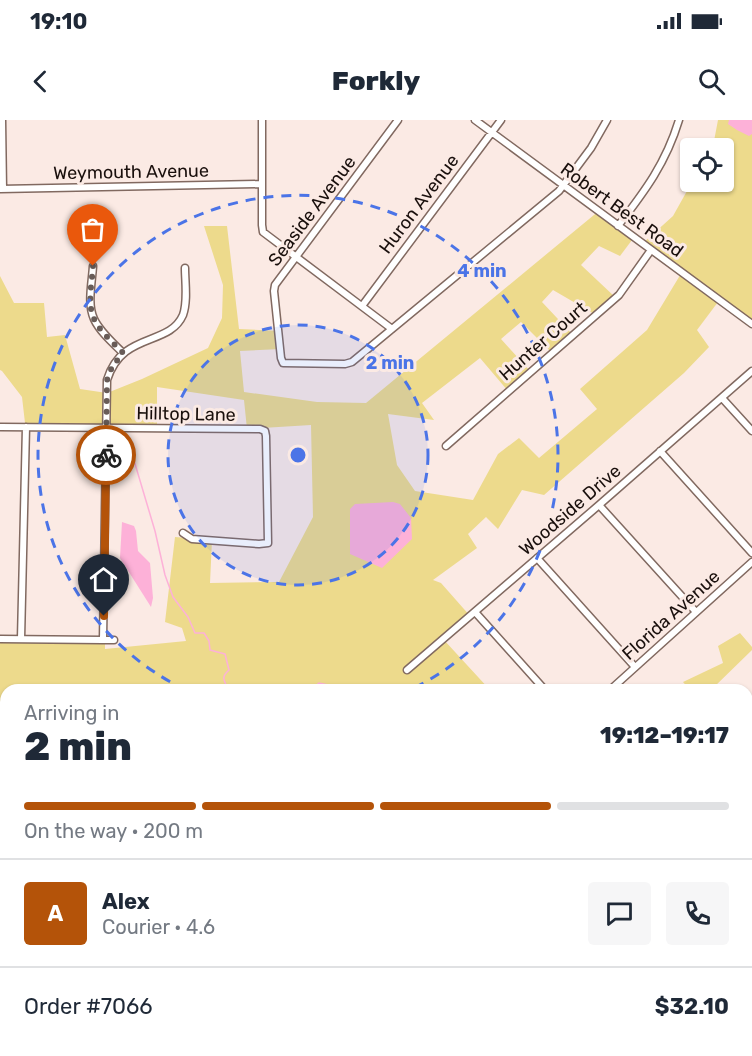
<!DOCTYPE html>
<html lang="en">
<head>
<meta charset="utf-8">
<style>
	body { margin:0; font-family:Rubik,sans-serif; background:#f6f6f7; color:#1f2937; height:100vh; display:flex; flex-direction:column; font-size:22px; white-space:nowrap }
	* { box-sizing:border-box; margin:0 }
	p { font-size:20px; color:#747a83 }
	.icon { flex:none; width:33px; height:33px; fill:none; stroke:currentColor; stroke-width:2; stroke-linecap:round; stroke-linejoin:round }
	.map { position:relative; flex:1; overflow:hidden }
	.side { position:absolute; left:0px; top:564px; width:753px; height:372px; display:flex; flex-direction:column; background:#fff; border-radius:18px 18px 0 0; box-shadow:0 2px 4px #0004 }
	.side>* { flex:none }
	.tools { position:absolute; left:680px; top:18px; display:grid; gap:12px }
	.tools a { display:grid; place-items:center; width:54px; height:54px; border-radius:6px; background:#fff; box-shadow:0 2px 4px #0004; font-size:30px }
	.pin { position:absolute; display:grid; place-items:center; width:51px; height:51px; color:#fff; margin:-62px -26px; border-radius:50% 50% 50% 0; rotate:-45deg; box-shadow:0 0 6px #0007 }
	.pin .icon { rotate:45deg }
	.courier { position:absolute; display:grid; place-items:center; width:60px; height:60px; margin:-30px; border:4px solid #b45309; border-radius:50%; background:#fff; color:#222; box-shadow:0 2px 8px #0007 }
	.overview em { font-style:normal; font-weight:800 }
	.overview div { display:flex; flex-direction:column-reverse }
	.overview { display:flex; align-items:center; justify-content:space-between; height:102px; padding:0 24px }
	h1 { font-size:39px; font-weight:800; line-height:45px }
	.bar { display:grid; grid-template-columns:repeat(4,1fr); gap:9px 6px; align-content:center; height:72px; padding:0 24px }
	.bar i { height:8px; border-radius:4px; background:#e0e1e3 }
	.bar .selected { background:#b45309 }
	.bar p { grid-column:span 4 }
	.line { display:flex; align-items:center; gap:15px; padding:0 24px; border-top:2px solid #e0e1e3 }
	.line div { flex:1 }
	.round { display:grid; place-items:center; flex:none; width:63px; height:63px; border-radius:6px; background:#f6f6f7 }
	.status { display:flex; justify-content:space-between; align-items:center; height:42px; padding:0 30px; background:#fff; direction:ltr }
	.status svg { height:16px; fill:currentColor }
	header { display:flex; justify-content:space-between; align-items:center; height:78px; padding:0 24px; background:#fff; font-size:27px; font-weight:800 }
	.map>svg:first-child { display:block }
</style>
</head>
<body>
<div class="status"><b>19:10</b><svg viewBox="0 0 49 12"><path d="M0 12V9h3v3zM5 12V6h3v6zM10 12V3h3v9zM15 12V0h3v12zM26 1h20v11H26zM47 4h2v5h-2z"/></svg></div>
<header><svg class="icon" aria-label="back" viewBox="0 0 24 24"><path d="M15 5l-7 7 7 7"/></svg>Forkly<svg class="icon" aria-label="search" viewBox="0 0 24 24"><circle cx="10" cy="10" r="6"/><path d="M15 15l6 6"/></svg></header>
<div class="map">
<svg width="752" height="936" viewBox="0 0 752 936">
	<rect width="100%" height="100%" fill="#fbeae4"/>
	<!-- green -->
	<path fill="#edda8c" d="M718 0H752V200L721 178 697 210 709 227 684 253 544 375 522 370 498 409 486 397 468 414 477 428 433 460 441 463 471 497 444 520 490 570H6V581L0 587V522L105 520V529L186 521 182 508 165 502 175 417 212 420 210 463 279 462 313 397 311 305 247 309 244 280 157 267V308L54 307 25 303 22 277 2 251 0 250V156L14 183H44L47 217 65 215 80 269 107 273 142 259 208 228 222 198 223 165 204 106H227L239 209 280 211 281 229 240 231 244 272 317 282 366 283 600 90 635 116 620 136 599 126 581 145 615 177 596 195 553 170 542 182 573 215 552 233 521 202 501 219 531 252 508 271 480 238 422 283 434 300 388 294 397 345 415 371 473 380 498 334 519 318 539 338 597 289 580 269 647 210 682 152 643 123 673 96 692 62H723V28H709L714 21Z
		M740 513 752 527V530L711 570H690L683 562 723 543 718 526Z
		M0 626 6 628V706L0 705Z
		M0 732 6 736V780H0Z
		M747 741 752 745V936H340L342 930H747Z
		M0 794 6 795V846L0 844Z"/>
	<!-- water -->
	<path fill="#fdb1d8" d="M729 0H752V14L749 16 737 10 728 4Z
		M393 382 400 384 411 398 412 419 382 448 350 434V389L355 384Z
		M122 402 134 406 136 411 138 431 150 443 153 478 151 487 120 438Z"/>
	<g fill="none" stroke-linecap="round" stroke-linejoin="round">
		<!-- stream -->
		<path stroke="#fdb1d8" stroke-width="1.5" d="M115 318 127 328 133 337 155 411 165 455 173 477 188 497 195 513H204L209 521 210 530 225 534 229 550C219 559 226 561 228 570
			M310 570 319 563 328 565 332 570
			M747 764 752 769"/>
		<!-- minor casing -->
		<g stroke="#816960" stroke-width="9">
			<path id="minor" d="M2 0 3 69
				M262 0V105L263 112 392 209
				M398 0 275 165 274 171 281 238 283 243 345 244 352 242 559 71 591 28 607 0
				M475 0 752 204
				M0 69 262 64
				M618 106C645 71 666 43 679 0
				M93 146C92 163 87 184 94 199 100 212 113 223 123 233
				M362 186 501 0
				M722 278 752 311
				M0 307 260 309 265 311 266 316 268 423 259 424 192 419 183 413
				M446 326 619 175 651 130
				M660 331 752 433
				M599 385 696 492
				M537 438 635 547
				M475 492 545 570
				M0 519 103 520 107 260C122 211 169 227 183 195 188 181 185 162 185 148
				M21 519 26 307
				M103 520H114
				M407 550 599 385 752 251
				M610 570 752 442
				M747 595 752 590
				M747 704 752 707
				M747 860 752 857
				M747 884 752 889
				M747 919 752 912
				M740 930 746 936"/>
		</g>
		<!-- minor -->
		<use href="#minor" stroke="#fff" stroke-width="6"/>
	</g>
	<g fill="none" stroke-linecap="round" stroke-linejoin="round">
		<!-- done -->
		<path stroke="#685c58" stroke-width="6" stroke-dasharray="0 10.8" d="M93 146C92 163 87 184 94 199 100 212 114 223 123 233L112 247 107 260 106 335"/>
		<!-- route -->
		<path stroke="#b45309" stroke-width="8" d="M104 496 106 335"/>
	</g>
	<!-- distance rings -->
	<circle cx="298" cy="335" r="130" fill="#4b74e7" fill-opacity=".12"/>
	<g fill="none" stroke="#4b74e7" stroke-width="3" stroke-dasharray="10 8">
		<circle cx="298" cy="335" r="130"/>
		<path d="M186 570A260 260 0 1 1 410 570"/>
	</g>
	<g text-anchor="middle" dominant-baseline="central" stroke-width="6" stroke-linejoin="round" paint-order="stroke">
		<!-- street labels -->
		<g font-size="18" fill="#190f0c" stroke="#fbeae4">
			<text transform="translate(131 52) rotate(-1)">Weymouth Avenue</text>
			<text transform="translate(419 84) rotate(-53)">Huron Avenue</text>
			<text transform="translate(622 90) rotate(36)">Robert Best Road</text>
			<text transform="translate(312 91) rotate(-53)">Seaside Avenue</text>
			<text transform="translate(543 221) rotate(-41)">Hunter Court</text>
			<text transform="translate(186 294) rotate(1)">Hilltop Lane</text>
			<text transform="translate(570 390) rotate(-41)">Woodside Drive</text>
			<text transform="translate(671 495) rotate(-42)">Florida Avenue</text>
		</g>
	</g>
	<circle cx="298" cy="335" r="9" fill="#4b74e7" stroke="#fbeae4" stroke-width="3"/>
	<g font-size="18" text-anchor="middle" font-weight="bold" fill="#4b74e7" stroke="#fbeae4" stroke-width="6" stroke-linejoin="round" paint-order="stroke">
		<text x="482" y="157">4 min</text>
		<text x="390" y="249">2 min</text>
	</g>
</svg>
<div class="tools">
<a><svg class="icon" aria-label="locate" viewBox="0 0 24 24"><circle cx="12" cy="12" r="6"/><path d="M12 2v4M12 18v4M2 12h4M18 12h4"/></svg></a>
</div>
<div class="pin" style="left:93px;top:146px;background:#ea580c"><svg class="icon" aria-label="bag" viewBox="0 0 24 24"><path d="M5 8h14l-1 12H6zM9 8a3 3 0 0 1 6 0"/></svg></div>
<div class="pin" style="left:104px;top:496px;background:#1f2937"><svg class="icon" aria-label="home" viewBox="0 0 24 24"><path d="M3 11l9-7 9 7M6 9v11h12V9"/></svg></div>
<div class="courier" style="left:106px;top:335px"><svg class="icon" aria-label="bike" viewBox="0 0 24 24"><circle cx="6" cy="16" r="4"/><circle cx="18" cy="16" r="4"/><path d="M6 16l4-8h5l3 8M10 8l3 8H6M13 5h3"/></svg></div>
<section class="side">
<div class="overview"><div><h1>2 min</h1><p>Arriving in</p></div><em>19:12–19:17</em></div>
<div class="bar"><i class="selected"></i><i class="selected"></i><i class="selected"></i><i></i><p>On the way · 200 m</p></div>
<div class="line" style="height:108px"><b class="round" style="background:#b45309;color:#fff">A</b><div><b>Alex</b><p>Courier · 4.6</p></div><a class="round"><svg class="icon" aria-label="chat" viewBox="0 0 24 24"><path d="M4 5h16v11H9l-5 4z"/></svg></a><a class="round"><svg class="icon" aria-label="phone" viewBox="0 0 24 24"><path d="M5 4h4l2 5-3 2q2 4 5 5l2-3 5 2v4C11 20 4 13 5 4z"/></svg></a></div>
<div class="line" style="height:78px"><div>Order #7066</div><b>$32.10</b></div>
</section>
</div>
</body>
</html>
